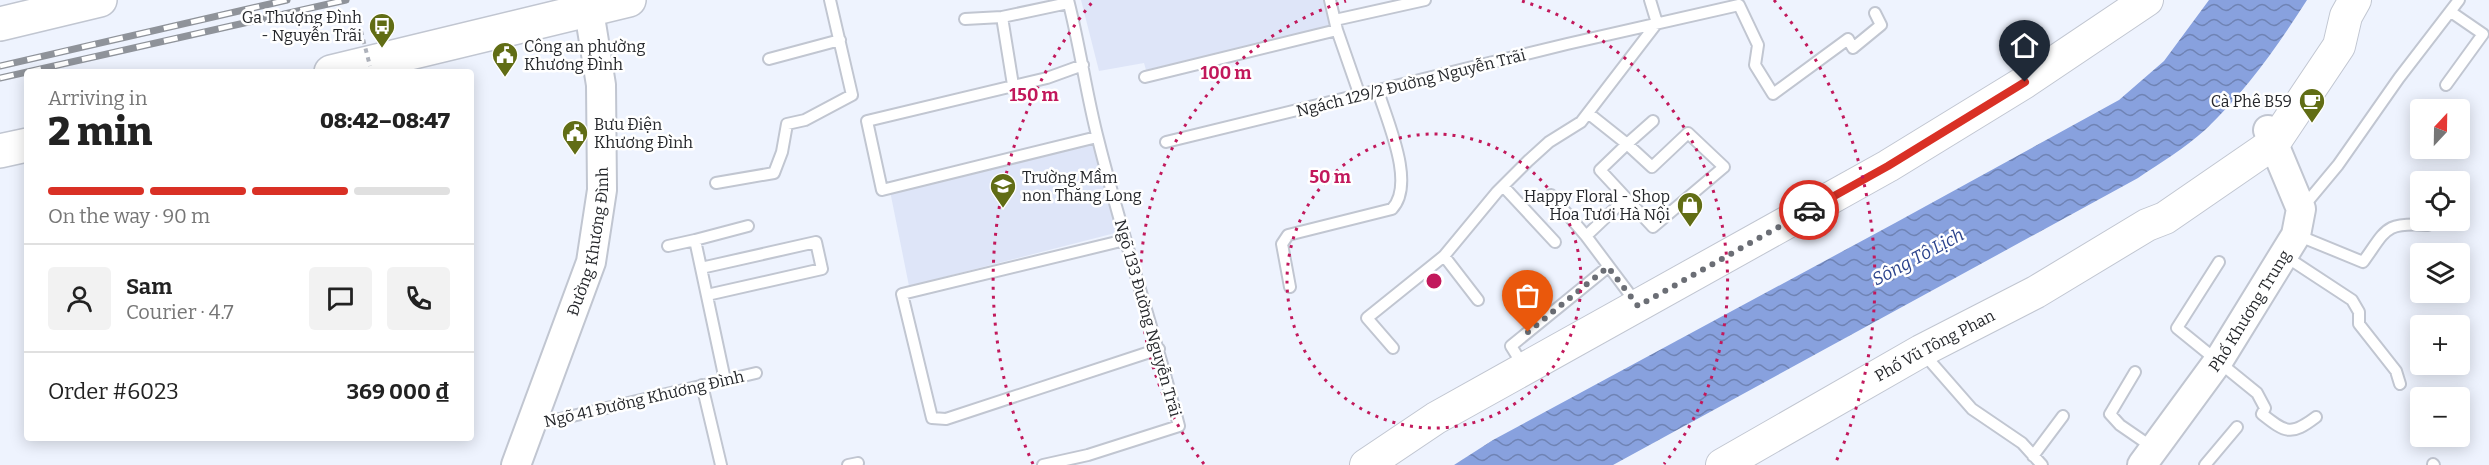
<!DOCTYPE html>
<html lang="en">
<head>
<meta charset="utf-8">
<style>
	body { margin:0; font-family:Bitter,serif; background:#f2f2f2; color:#222; height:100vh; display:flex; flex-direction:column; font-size:22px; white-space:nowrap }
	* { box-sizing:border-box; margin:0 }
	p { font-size:20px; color:#767676 }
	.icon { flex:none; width:33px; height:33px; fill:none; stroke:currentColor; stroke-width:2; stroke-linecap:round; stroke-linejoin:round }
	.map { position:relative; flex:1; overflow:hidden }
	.panel { position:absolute; left:24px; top:69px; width:450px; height:372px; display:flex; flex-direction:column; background:#fff; border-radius:6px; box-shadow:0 3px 15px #0003 }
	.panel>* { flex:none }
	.needle { width:39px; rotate:22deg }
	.tools { position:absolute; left:2410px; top:99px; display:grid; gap:12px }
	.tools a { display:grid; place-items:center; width:60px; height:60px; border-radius:6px; background:#fff; box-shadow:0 3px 15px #0003; font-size:30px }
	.pin { position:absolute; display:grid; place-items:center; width:51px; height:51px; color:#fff; margin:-62px -26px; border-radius:50% 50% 50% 0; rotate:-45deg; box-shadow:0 0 6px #0007 }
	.pin .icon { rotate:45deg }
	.courier { position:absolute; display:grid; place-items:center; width:60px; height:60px; margin:-30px; border:4px solid #d93025; border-radius:50%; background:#fff; color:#222; box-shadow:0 2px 8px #0007 }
	.headline em { font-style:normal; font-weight:800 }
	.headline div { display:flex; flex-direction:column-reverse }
	.headline { display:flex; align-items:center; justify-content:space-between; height:102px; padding:0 24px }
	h1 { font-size:39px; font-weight:800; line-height:45px }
	.bar { display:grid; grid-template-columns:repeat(4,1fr); gap:9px 6px; align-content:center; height:72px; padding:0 24px }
	.bar i { height:8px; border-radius:4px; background:#e0e0e0 }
	.bar .active { background:#d93025 }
	.bar p { grid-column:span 4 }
	.line { display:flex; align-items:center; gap:15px; padding:0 24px; border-top:2px solid #e0e0e0 }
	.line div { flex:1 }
	.round { display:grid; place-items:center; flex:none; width:63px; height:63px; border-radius:6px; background:#f2f2f2 }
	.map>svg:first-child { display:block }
</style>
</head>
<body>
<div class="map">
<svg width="2489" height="465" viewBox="0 0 2489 465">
	<defs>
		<pattern id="water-waves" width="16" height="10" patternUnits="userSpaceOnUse" patternTransform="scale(1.5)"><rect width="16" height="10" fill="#88a1de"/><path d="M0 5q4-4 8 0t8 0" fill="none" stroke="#6f83b4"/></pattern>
	</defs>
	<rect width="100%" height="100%" fill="#eef3fe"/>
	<!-- built -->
	<path fill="#dee5f8" d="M1081 0H1326L1332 26 1146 70 1144 63 1099 71Z
		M1095 135 1119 232 909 286 889 186Z"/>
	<!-- water -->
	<path fill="url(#water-waves)" d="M2209 0H2307C2277 47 2246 91 2205 130 2185 148 2160 163 2138 178L1613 465H1454L1493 440 1895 223 2119 100 2164 61Z"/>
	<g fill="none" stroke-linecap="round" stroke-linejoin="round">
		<!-- service casing -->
		<g stroke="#c1c6d1" stroke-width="14">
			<path id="service" d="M1330 0 1337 30 1360 96
				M1650 0 1657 23
				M1002 17 1013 85
				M965 19 1002 17 1068 3
				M1335 20 1425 0
				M769 59 840 40
				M1083 65 1047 78 867 121 882 190 1097 137
				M1145 77 1337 30
				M2446 85 2483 34 2451 12
				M1588 113 1627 144 1653 121
				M1166 142 1567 44 1739 5 1758 45 1755 65 1773 94 1848 39 1853 48 1881 25 1875 13
				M716 183 774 173 782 152 787 124 805 120 852 95 830 0
				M1503 186 1555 242
				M1551 195 1586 236 1637 304
				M2303 207 2338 165 2399 78 2459 0
				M2297 235 2363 262C2387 229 2384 222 2428 225L2432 220
				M1586 236 1626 198 1600 170 1627 144 1652 167 1688 133 1724 167 1653 227 1626 198
				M695 240 748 226
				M1125 240 902 294 932 418 946 419 1159 349
				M668 246 695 240 725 380
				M1444 256 1478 300
				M2285 256 2352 300 2359 312V324L2396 371 2400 384
				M2219 262 2177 328 2257 393 2265 408 2262 414C2286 433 2291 436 2316 417
				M701 268 816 242 822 269 707 295
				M1290 287 1282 244 1288 235 1392 209C1416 184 1387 121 1378 91
				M1393 348 1367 318 1444 256 1497 192 1528 161 1549 142 1581 122 1657 23
				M1923 353 1972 409 2022 443 2042 465
				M1524 367 1511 346 1608 267
				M2135 372 2110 414 2120 425 2152 447
				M702 385 721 465
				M534 425 756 373
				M2033 456 2063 416
				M2433 464 2434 465
				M848 465 858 463
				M1043 465 1088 455 1179 426C1154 330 1122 236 1098 139 1086 93 1080 46 1068 0
				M2205 465 2237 427"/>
		</g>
		<!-- tertiary casing -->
		<g stroke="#c1c6d1" stroke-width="32">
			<g id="tertiary">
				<path id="s1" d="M516 465 591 262 602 190 601 85 590 17 591 9"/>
				<path id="s2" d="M2142 465 2219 360 2296 235 2301 209 2268 130"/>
			</g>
		</g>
		<!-- secondary casing -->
		<g stroke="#c1c6d1" stroke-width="34">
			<g id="secondary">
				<path d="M1366 465 1436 418 1888 166 2025 82 2147 0"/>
				<path id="s3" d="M1722 465 1921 351 2036 292 2147 225 2165 218 2274 143 2339 46 2346 16 2355 0"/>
			</g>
		</g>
		<!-- primary casing -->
		<g stroke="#c1c6d1" stroke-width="36">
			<path id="primary" d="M0 24 100 0
				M331 72 629 0
				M0 151 27 145"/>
		</g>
		<!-- service -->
		<use href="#service" stroke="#fff" stroke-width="10"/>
		<!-- tertiary -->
		<use href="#tertiary" stroke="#fff" stroke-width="28"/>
		<!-- secondary -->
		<use href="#secondary" stroke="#fff" stroke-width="32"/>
		<!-- primary -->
		<use href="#primary" stroke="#fff" stroke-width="33"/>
		<!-- rail casing -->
		<g stroke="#8f939a" stroke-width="7">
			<path id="rail" d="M0 66 287 0
				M0 78 346 0"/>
		</g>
		<!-- rail -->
		<use href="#rail" stroke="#fff" stroke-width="4.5" stroke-dasharray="14" stroke-linecap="butt"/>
		<!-- path-bridge -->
		<path stroke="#aeb2bb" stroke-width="4" stroke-dasharray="4.5 4.5" stroke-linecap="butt" d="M361 31 370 66"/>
	</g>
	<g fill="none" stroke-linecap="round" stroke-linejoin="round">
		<!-- done -->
		<path stroke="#6b6e75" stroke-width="6" stroke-dasharray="0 10.8" d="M1528 332 1608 267 1638 306 1809 210"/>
		<!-- route -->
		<path stroke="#d93025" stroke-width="8" d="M1809 210 1888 166 2025 82"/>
	</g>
	<!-- distance rings -->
	<g fill="none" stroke="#c2185b" stroke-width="3" stroke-dasharray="3 6">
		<circle cx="1434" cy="281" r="147"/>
		<path d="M1204 464A294 294 0 0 1 1346 1M1522 1A294 294 0 0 1 1664 464"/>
		<path d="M1033 464A441 441 0 0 1 1094 0M1774 0A441 441 0 0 1 1835 464"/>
	</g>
	<!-- icons -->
	<defs>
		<g id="bus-pin" transform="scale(1.35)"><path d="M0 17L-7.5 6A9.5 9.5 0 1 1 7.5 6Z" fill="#616d15" stroke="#fff"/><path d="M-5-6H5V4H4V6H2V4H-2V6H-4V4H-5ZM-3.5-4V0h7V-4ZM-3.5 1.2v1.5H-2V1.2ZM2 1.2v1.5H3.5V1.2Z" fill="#fff"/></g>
		<g id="civic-pin" transform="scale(1.35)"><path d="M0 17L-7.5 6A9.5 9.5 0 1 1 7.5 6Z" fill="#616d15" stroke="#fff"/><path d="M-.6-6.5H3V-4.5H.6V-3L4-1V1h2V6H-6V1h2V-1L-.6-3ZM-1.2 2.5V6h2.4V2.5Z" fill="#fff"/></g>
		<g id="cafe-pin" transform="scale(1.35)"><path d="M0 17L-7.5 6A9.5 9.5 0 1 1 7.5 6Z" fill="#616d15" stroke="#fff"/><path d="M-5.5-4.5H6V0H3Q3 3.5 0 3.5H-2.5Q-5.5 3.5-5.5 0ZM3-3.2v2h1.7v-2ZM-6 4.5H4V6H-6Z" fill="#fff"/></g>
		<g id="school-pin" transform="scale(1.35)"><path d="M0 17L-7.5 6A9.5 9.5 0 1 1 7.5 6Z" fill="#616d15" stroke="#fff"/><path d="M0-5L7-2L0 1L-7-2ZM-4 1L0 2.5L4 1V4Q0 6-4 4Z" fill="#fff"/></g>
		<g id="shop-pin" transform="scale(1.35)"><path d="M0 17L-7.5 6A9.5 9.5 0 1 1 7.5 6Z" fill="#616d15" stroke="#fff"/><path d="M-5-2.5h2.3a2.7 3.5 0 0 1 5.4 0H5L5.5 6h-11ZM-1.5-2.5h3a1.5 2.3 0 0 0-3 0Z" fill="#fff"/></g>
	</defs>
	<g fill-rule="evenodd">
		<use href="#bus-pin" x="382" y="26"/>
		<use href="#civic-pin" x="505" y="55"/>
		<use href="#cafe-pin" x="2312" y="101"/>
		<use href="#civic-pin" x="575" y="133"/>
		<use href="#school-pin" x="1003" y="186"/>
		<use href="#shop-pin" x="1690" y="205"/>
	</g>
	<g text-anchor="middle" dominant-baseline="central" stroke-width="5" stroke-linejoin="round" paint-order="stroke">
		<!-- poi labels -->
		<g font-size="16" fill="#25272b" stroke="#fff" text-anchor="end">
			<text x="362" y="17">Ga Thượng Đình<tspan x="362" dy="18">- Nguyễn Trãi</tspan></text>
			<text x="524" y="46" text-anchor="start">Công an phường<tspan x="524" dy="18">Khương Đình</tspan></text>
			<text x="2292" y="101">Cà Phê B59</text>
			<text x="594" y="124" text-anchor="start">Bưu Điện<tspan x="594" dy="18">Khương Đình</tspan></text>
			<text x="1022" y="177" text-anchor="start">Trường Mầm<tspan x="1022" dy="18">non Thăng Long</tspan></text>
			<text x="1670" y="196">Happy Floral - Shop<tspan x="1670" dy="18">Hoa Tươi Hà Nội</tspan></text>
		</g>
		<!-- street labels -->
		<g font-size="16" fill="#25272b" stroke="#fff">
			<text transform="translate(1411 83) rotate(-14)">Ngách 129/2 Đường Nguyễn Trãi</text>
			<text stroke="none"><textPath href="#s1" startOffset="236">Đường Khương Đình</textPath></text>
			<text stroke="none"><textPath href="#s2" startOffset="188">Phố Khương Trung</textPath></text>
			<text transform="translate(1148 318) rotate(74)">Ngõ 133 Đường Nguyễn Trãi</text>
			<text stroke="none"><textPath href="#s3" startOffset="244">Phố Vũ Tông Phan</textPath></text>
			<text transform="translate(644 399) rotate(-13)">Ngõ 41 Đường Khương Đình</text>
		</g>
		<!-- water labels -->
		<g font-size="18" font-style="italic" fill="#2b438c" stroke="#fff">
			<text transform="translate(1918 257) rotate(-28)">Sông Tô Lịch</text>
		</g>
	</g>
	<circle cx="1434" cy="281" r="9" fill="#c2185b" stroke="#fff" stroke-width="3"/>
	<g font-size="18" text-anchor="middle" font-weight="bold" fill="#c2185b" stroke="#fff" stroke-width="5" stroke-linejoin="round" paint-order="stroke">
		<text x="1226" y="79">100 m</text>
		<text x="1034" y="101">150 m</text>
		<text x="1330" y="183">50 m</text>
	</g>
</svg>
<div class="tools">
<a><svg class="needle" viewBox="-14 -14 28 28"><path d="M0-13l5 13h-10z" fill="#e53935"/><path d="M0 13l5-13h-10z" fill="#767676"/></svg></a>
<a><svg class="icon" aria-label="locate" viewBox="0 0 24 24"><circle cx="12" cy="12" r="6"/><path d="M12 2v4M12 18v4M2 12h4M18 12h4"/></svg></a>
<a><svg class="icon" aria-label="layers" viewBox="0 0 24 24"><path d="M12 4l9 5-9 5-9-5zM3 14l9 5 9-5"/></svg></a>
<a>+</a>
<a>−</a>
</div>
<div class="pin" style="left:1528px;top:332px;background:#ea580c"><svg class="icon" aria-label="bag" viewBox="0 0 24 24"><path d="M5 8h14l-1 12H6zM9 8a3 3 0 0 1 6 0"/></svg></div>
<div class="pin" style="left:2025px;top:82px;background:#1f2937"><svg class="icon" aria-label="home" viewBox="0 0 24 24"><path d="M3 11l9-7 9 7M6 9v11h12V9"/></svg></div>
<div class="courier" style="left:1809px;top:210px"><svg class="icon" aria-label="car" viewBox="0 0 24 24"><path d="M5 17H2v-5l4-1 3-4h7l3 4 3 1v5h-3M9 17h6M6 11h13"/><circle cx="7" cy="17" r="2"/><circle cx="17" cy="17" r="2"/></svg></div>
<section class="panel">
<div class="headline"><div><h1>2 min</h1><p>Arriving in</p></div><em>08:42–08:47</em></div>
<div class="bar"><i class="active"></i><i class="active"></i><i class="active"></i><i></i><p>On the way · 90 m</p></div>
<div class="line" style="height:108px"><a class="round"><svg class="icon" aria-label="person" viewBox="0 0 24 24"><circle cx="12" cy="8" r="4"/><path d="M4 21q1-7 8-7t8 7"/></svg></a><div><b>Sam</b><p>Courier · 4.7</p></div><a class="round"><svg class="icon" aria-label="chat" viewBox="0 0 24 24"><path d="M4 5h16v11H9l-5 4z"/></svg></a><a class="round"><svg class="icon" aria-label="phone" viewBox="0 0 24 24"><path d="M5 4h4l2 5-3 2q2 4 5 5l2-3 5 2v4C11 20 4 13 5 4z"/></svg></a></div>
<div class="line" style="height:78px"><div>Order #6023</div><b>369 000 ₫</b></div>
</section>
</div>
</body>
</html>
